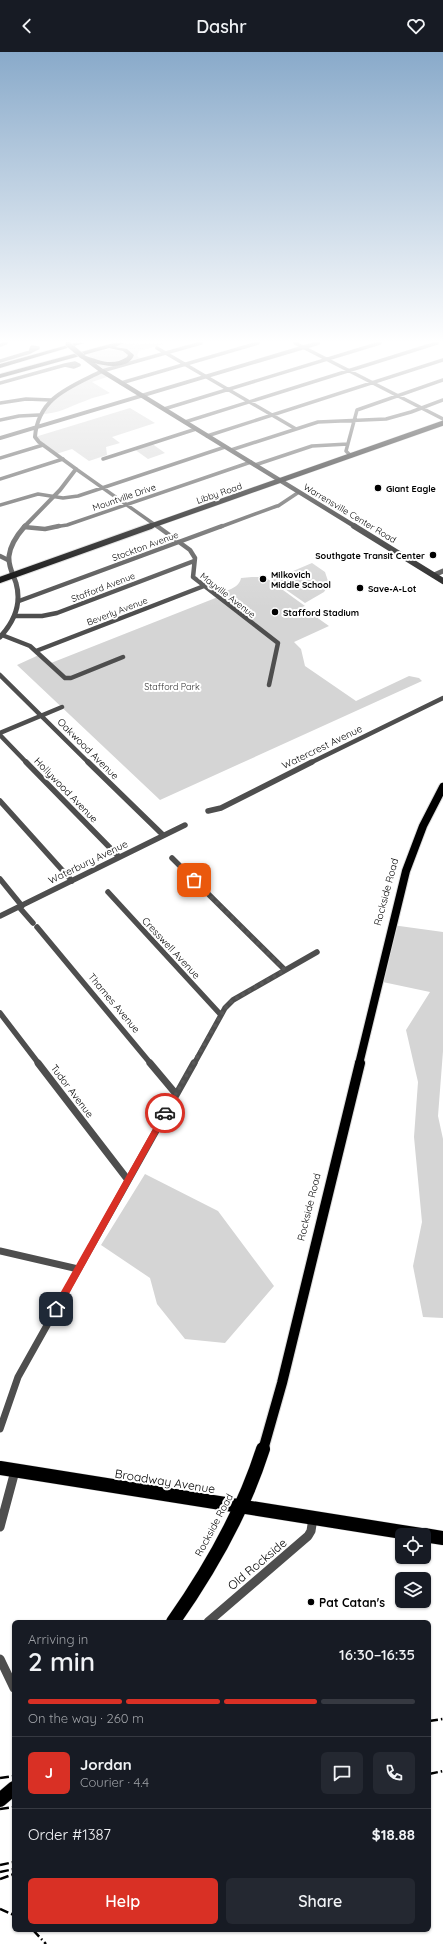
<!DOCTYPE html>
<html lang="en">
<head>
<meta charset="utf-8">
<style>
	body { margin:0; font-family:Quicksand,sans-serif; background:#242831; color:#f1f3f6; height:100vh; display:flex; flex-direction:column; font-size:15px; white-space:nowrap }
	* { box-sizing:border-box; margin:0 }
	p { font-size:13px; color:#9ea1a6 }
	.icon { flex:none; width:22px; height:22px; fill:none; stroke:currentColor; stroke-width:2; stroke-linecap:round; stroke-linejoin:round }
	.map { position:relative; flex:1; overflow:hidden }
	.details { position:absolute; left:12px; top:1568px; width:419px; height:312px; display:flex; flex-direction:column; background:#171b24; border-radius:6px; box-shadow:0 1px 3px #0004 }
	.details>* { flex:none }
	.tools { position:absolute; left:395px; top:1476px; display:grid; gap:8px }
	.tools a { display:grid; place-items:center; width:36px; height:36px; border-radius:6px; background:#171b24; box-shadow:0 1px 3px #0004; font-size:20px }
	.pin { position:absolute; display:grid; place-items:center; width:34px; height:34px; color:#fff; margin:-17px; border-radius:8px; box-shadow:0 2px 6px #0006 }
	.courier { position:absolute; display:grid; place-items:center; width:40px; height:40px; margin:-20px; border:3px solid #d93025; border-radius:50%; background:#fff; color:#222; box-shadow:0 1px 5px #0007 }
	.headline em { font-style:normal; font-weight:600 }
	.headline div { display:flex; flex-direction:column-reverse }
	.headline { display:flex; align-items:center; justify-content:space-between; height:68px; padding:0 16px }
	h1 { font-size:26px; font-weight:600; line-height:30px }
	.bar { display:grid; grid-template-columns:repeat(4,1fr); gap:6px 4px; align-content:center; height:48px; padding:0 16px }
	.bar i { height:5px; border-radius:3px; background:#363941 }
	.bar .selected { background:#d93025 }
	.bar p { grid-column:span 4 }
	.line { display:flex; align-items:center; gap:10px; padding:0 16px; border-top:1px solid #363941 }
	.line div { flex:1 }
	.round { display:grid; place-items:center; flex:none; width:42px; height:42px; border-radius:6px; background:#242831 }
	.primary-button { display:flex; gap:8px; margin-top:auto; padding:8px 16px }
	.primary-button a { flex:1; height:46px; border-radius:6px; background:#d93025; color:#fff; font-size:16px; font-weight:600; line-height:46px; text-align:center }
	.primary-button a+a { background:#242831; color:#f1f3f6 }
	header { display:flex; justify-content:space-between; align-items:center; height:52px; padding:0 16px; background:#171b24; font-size:18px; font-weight:600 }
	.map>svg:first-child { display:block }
</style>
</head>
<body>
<header><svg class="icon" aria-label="back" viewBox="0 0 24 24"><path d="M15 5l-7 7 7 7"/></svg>Dashr<svg class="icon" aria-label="heart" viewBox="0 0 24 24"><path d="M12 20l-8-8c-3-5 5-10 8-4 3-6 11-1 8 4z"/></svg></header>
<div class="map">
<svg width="443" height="1892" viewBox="0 0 443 1892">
	<rect width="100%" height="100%" fill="#fff"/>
	<!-- green -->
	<path fill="#d5d5d5" d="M126 291H140L129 295 145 291H168L139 299 137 304 141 307 104 317 93 310 102 312 130 309 133 305 132 301 111 296Z
		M112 297 126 300 129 304C113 313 100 313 85 301Z
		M102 319 110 324 92 330 110 341C102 344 93 345 85 349 68 355 59 362 40 362L51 348Z
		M130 356 155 371 112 385 120 391 106 395 107 403 89 409 72 397 56 402 35 385Z
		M151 391 165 401 148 407 134 397Z
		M312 511 325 520 329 532 324 540 305 551 272 528Z
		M252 525H265L305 554 302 555 329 574 294 590 301 597 305 614 356 649 409 624 419 626 422 629 160 748 17 613 41 602 51 611 218 545 216 542C225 539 239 537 241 526Z
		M392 873 443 880V999L438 1064 443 1087V1266L423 1265 413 1214 422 1170 414 1085 418 1030 406 978 430 940 378 929Z
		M145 1122 218 1159 274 1234 225 1291 185 1287 157 1252 150 1226 101 1193Z"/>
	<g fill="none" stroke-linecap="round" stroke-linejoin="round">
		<!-- primary-far4 casing -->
		<g stroke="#dbdbdb" stroke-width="6">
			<path id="primary-far4" d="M148 475 443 371"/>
		</g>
		<!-- primary-far3 casing -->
		<g stroke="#dbdbdb" stroke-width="8">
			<path id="primary-far3" d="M0 528 151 474"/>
		</g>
		<!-- primary-far2 casing -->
		<g stroke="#dbdbdb" stroke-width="10">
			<path id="primary-far2" d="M359 1012 406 819 423 774 443 735"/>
		</g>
		<!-- primary-far1 casing -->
		<g stroke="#dbdbdb" stroke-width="12">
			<path id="primary-far1" d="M263 1398 282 1331 360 1011"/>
		</g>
		<!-- primary casing -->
		<g stroke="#dbdbdb" stroke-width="15">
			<path id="primary" d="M0 1416 421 1483
				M424 1483 443 1486
				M173 1570C211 1516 243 1460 263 1397
				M0 1748 14 1736"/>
		</g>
		<!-- motorway casing -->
		<g stroke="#dbdbdb" stroke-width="1">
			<path id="motorway" d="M75 291H84L0 316V312Z
				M114 291H124L115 295 127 297 134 303C128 321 92 313 80 305L83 303C99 308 112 315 127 305L128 303 123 299 109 296 0 326V322Z"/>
		</g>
		<!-- minor-far4 -->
		<path stroke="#4e4e4e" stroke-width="3.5" d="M295 291 443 367
			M0 293 6 291
			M32 295 38 296 30 300Z
			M157 296 296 377
			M0 309 30 300
			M75 311 79 313 74 315 65 313Z
			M102 319 201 291
			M0 331 65 313
			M121 331 258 291
			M0 351 26 347 51 348
			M164 357 380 291
			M0 368 19 364 39 363
			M185 370 437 291
			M207 384 443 308
			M231 398 318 370 386 367 411 360 443 348
			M351 404 346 399 357 358 443 328
			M0 406 43 393
			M103 407 196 377
			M255 413 312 394 348 392
			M76 417 158 475
			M0 427 63 407
			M0 453 38 442 63 446 78 444 225 395
			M278 454 299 440
			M24 475H28
			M54 475 67 473 251 410
			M220 475 277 454"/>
		<!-- minor-far3 -->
		<path stroke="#4e4e4e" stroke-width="4.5" d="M157 474 190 498 195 506 193 525 278 591 269 633
			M24 475 45 477 59 474
			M0 504 8 508
			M19 549 222 474
			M15 564H42L57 561 194 509
			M2 583 30 594 65 626H71L123 605
			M36 599 204 534
			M0 623 89 711
			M0 681 62 655
			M0 683 27 711
			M310 711 443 646"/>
		<!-- minor-far2 -->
		<path stroke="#4e4e4e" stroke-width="5.5" d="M26 710 119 805
			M88 710 163 783
			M0 749 72 829
			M208 759 221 756 312 710
			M172 806 285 918
			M0 827 22 854
			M108 840 221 963
			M19 855 33 871
			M0 864 185 773
			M37 875 151 1012
			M0 961 39 1012
			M194 1012 225 956 233 948 317 900"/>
		<!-- minor-far1 -->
		<path stroke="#4e4e4e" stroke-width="7" d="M38 1011 128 1128
			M150 1011 176 1042
			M0 1199 78 1217
			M0 1377 18 1325 194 1011"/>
		<!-- minor -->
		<path stroke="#4e4e4e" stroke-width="9" d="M0 1475 15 1419
			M208 1570 308 1484 311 1479 313 1466
			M0 1607 14 1636"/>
		<!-- tertiary-far1 -->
		<path stroke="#4e4e4e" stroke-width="4" d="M0 386 318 291
			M24 475 60 438 76 417 39 390 35 385C38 345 71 335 102 319"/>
		<!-- tertiary -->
		<path stroke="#4e4e4e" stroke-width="5" d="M434 523 443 519
			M0 585C14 570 22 552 16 531 13 522 8 514 9 504 10 494 18 482 25 474"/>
		<!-- secondary-far1 -->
		<path stroke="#1b1b1b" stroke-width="4.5" d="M82 304 102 319 356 475"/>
		<!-- secondary -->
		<path stroke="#1b1b1b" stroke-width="6" d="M354 474 443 529"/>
		<!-- primary-far4 -->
		<use href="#primary-far4" stroke="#000" stroke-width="5"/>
		<!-- primary-far3 -->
		<use href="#primary-far3" stroke="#000" stroke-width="6"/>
		<!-- primary-far2 -->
		<use href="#primary-far2" stroke="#000" stroke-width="8"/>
		<!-- primary-far1 -->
		<use href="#primary-far1" stroke="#000" stroke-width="10"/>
		<!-- primary -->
		<use href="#primary" stroke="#000" stroke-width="14"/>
		<!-- motorway -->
		<use href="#motorway" fill="#000" fill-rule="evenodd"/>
		<!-- rail -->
		<path stroke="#000" stroke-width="2.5" stroke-dasharray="9 3 1.5 3" stroke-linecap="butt" d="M429 1669 443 1667
			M429 1722 443 1719
			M0 1726 14 1724
			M0 1757 14 1755
			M0 1813 14 1810
			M0 1820 14 1817
			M0 1827 14 1822
			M0 1857 14 1863
			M33 1878 46 1892"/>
		<!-- primary-bridge casing -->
		<g stroke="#dbdbdb" stroke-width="6" stroke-linecap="butt">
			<path id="primary-bridge" d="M68 292 82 304"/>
		</g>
		<!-- primary-bridge -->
		<use href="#primary-bridge" stroke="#000" stroke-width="5"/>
	</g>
	<!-- sky -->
	<linearGradient id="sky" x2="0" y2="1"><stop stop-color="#89aaca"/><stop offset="0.52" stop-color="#fff"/><stop offset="1" stop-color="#fff" stop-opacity="0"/></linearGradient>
	<rect width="443" height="556" fill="url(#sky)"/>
	<!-- route -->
	<path fill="#d93025" d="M165 1058 168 1059V1063L59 1260H53V1254L163 1059Z"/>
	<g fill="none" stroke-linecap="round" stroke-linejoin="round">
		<!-- done -->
		<path stroke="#595959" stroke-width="4" stroke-dasharray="0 7.2" d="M165 1061 225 956 233 948 285 918 194 828"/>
	</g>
	<!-- markers -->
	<g fill="#000" stroke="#fff" stroke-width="1.5">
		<circle cx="378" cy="436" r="4"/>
		<circle cx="433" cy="503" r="4"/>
		<circle cx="263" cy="527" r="4"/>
		<circle cx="360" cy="536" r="4"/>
		<circle cx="275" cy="560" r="4"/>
		<circle cx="311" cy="1550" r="4"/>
	</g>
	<g text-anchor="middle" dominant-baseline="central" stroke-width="4" stroke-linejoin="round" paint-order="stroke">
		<!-- far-poi labels -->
		<g font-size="9" font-weight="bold" fill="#000" stroke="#fff" text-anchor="start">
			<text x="386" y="436">Giant Eagle</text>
			<text x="425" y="503" text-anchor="end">Southgate Transit Center</text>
			<text x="271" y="522">Milkovich<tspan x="271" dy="10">Middle School</tspan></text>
			<text x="368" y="536">Save-A-Lot</text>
			<text x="283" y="560">Stafford Stadium</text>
		</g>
		<!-- far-street labels -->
		<g font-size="9" fill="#000" stroke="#fff">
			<text transform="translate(219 441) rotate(-19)">Libby Road</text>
			<text transform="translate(124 445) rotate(-19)">Mountville Drive</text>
			<text transform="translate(350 461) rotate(31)">Warrensville Center Road</text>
			<text transform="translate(145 494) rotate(-20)">Stockton Avenue</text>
			<text transform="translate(103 535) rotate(-21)">Stafford Avenue</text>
			<text transform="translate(228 543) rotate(38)">Mayville Avenue</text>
			<text transform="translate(117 559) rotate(-21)">Beverly Avenue</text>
		</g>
		<!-- far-park labels -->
		<g font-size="9" fill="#2c2c2c" stroke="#fff">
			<text x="172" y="634">Stafford Park</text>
		</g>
		<!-- street labels -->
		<g font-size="10" fill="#000" stroke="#fff">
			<text transform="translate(322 695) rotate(-26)">Watercrest Avenue</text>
			<text transform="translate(88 697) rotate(45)">Oakwood Avenue</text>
			<text transform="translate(66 738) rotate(46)">Hollywood Avenue</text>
			<text transform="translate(88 810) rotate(-26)">Waterbury Avenue</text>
			<text transform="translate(386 840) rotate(-75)">Rockside Road</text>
			<text transform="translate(171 896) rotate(47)">Cresswell Avenue</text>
			<text transform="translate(114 951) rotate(50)">Thames Avenue</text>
			<text transform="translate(72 1039) rotate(53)">Tudor Avenue</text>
			<text transform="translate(309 1155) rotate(-76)">Rockside Road</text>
			<text transform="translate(214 1473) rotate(-62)">Rockside Road</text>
		</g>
		<!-- near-street labels -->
		<g font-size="12" fill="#000" stroke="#fff">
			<text transform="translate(165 1429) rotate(9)">Broadway Avenue</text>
			<text transform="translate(257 1512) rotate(-40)">Old Rockside</text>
		</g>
		<!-- near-poi labels -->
		<g font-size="12" font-weight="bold" fill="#000" stroke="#fff" text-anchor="start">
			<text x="319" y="1550">Pat Catan's</text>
		</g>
	</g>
</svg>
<div class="tools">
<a><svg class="icon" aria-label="locate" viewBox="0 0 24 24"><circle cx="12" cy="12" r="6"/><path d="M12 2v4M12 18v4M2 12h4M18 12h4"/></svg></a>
<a><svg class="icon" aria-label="layers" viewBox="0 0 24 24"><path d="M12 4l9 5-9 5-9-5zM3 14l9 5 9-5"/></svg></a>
</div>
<div class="pin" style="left:194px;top:828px;background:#ea580c"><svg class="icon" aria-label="bag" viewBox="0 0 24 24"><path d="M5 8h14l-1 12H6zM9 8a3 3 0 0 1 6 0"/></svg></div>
<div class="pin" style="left:56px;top:1257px;background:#1f2937"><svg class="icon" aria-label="home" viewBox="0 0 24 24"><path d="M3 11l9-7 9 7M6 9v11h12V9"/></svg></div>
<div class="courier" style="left:165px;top:1061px"><svg class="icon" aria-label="car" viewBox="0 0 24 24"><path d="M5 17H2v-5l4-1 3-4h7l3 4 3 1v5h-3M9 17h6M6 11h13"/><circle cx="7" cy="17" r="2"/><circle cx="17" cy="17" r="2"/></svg></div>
<section class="details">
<div class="headline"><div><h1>2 min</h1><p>Arriving in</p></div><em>16:30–16:35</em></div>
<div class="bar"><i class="selected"></i><i class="selected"></i><i class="selected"></i><i></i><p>On the way · 260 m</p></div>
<div class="line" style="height:72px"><b class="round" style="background:#d93025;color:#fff">J</b><div><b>Jordan</b><p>Courier · 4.4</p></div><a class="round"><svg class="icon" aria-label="chat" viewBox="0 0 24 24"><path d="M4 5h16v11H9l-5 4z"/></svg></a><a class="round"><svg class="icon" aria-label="phone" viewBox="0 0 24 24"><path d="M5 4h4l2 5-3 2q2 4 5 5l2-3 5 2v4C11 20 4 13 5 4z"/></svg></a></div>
<div class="line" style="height:52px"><div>Order #1387</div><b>$18.88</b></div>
<div class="primary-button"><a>Help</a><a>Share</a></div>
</section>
</div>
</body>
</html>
